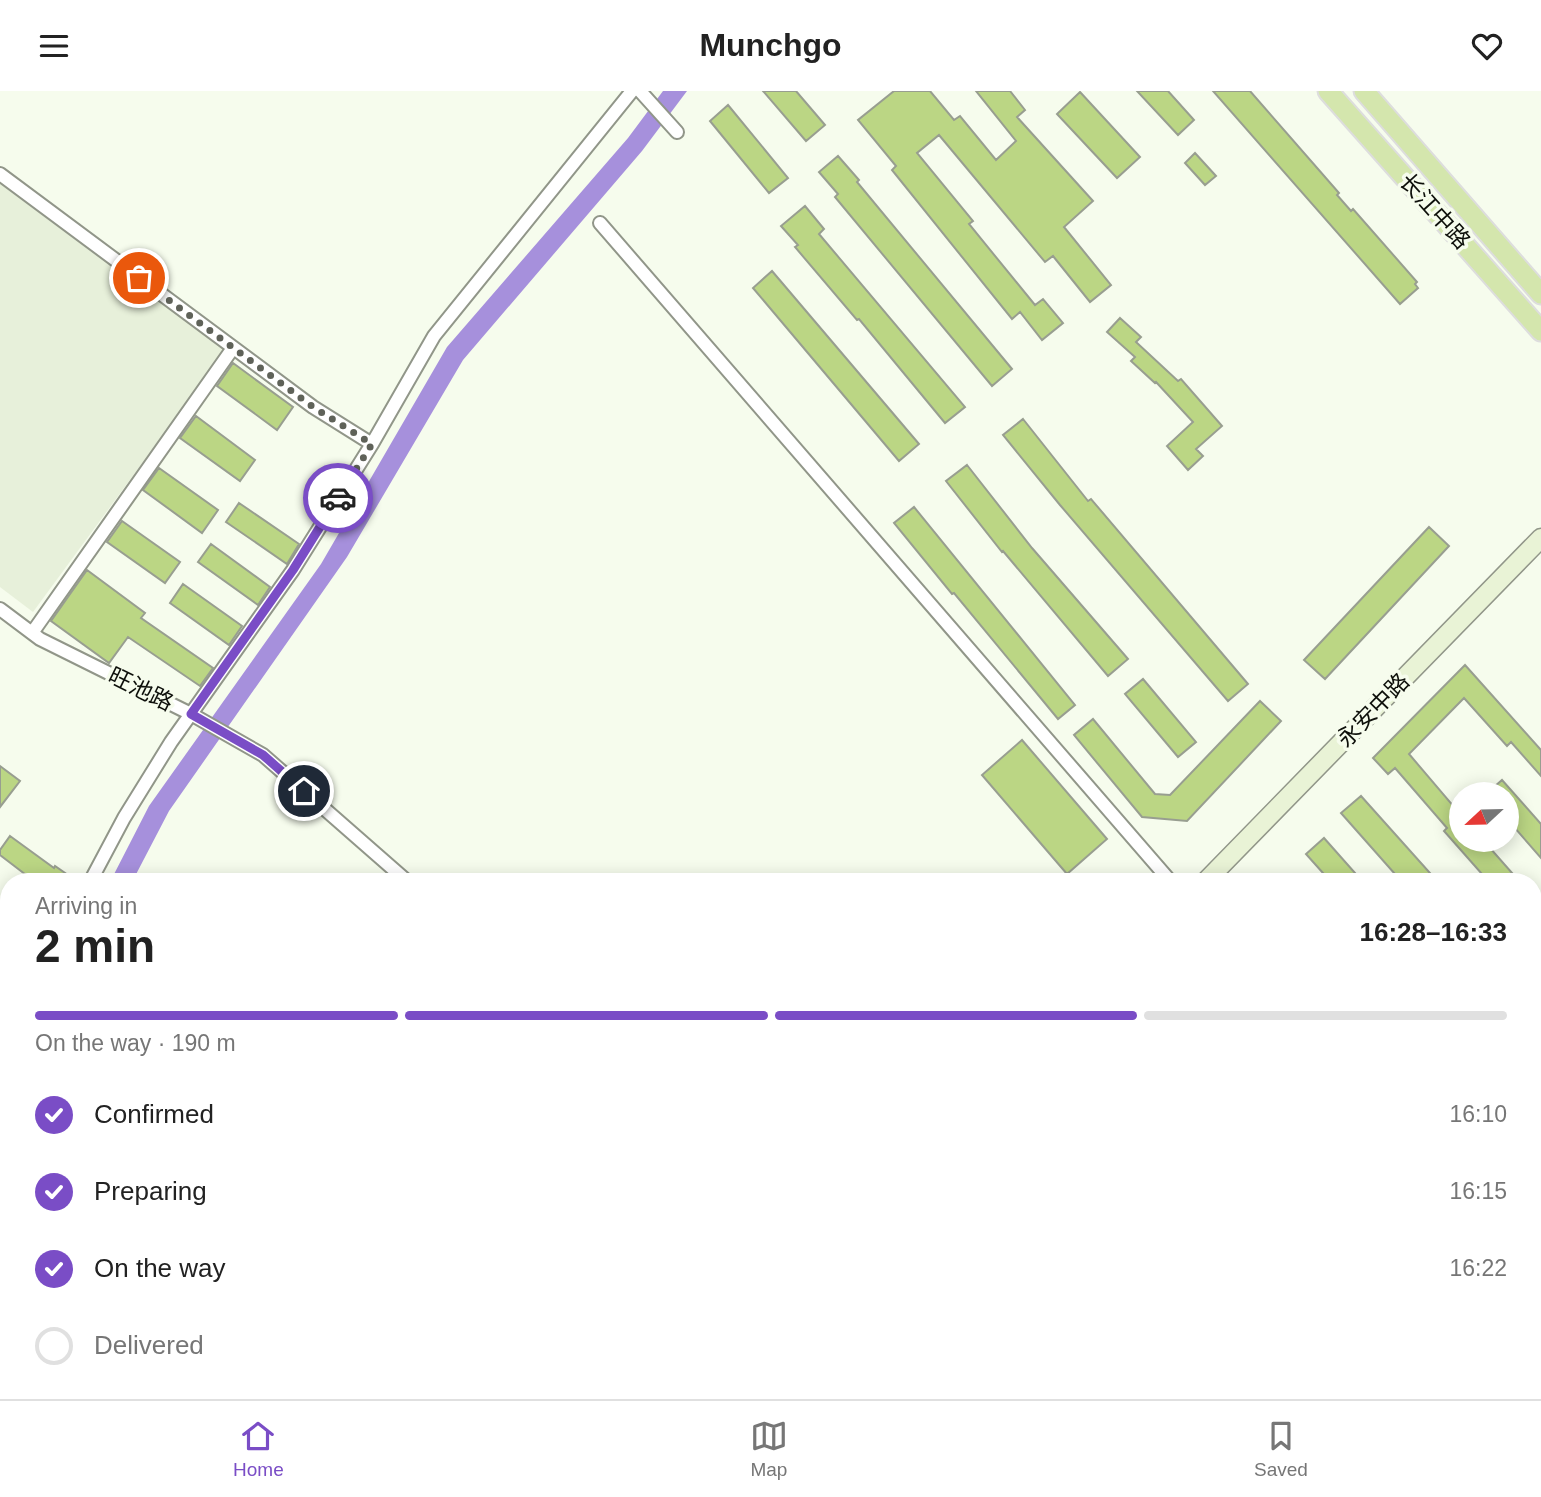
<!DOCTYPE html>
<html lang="en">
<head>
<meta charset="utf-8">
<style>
	body { margin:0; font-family:Arial,"Noto Sans SC",sans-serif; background:#f2f2f2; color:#222; height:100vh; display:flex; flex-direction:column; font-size:26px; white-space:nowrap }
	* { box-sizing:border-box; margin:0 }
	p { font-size:23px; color:#767676 }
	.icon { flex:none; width:38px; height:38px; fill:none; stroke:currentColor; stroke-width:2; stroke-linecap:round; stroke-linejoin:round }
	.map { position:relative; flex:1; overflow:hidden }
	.details { position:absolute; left:0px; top:782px; width:1542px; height:527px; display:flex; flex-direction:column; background:#fff; border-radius:28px 28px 0 0; box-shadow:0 4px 18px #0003 }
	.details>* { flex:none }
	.needle { width:46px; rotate:248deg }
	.tools { position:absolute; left:1449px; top:691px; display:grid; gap:14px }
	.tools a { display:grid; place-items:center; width:70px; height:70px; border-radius:50%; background:#fff; box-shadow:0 4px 18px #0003; font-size:35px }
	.pin { position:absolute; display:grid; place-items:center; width:60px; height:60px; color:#fff; margin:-30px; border:4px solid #fff; border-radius:50%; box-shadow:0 2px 7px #0007 }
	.courier { position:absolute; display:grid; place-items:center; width:70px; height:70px; margin:-35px; border:5px solid #7a4dc6; border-radius:50%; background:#fff; color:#222; box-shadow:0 2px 9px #0007 }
	.headline em { font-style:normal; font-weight:700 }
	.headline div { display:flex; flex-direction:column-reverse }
	.headline { display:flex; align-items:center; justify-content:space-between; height:119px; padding:0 35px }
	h1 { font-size:46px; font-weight:700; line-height:52px }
	.bar { display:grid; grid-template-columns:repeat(4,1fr); gap:10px 7px; align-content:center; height:84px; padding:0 35px }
	.bar i { height:9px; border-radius:5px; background:#e0e0e0 }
	.bar .active { background:#7a4dc6 }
	.bar p { grid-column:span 4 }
	ol { padding:0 35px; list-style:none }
	li { display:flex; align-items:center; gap:21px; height:77px }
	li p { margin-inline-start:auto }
	li .icon { padding:7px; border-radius:50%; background:#7a4dc6; color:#fff; stroke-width:4 }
	li:last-child { color:#767676 }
	li i { width:38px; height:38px; border:4px solid #e0e0e0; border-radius:50% }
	header { display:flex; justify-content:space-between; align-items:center; height:91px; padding:0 35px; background:#fff; font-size:32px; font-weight:700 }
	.tabs { display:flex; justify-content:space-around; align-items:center; height:98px; border-top:2px solid #e0e0e0; background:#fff; font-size:19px; color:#767676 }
	.tabs a { display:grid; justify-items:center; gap:4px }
	.tabs .active { color:#7a4dc6 }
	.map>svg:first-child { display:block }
</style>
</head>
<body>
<header><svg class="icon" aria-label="menu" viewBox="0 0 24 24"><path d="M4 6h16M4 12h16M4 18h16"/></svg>Munchgo<svg class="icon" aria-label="heart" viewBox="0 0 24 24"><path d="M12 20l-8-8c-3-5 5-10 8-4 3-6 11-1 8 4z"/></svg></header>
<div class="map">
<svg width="1541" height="1308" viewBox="0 0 1541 1308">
	<rect width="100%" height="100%" fill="#f6fced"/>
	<!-- built -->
	<path fill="#e7f0da" d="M0 91 226 258 33 521 0 496Z"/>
	<!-- water -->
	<path fill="#a690dc" d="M663 0H687L642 60 463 269 347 466 169 720 132 791H110L149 715 321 473 447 256 628 47Z
		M9 998V1057L0 1078V1022Z"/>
	<!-- building -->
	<path fill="#bbd684" stroke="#989e90" stroke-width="2" d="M763 0H796L825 34 806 50Z
		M894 0H930L954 29 960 25 996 69 1016 50 976 0H1010L1025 19 1017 26 1093 110 1064 136 1111 194 1090 211 1053 165 1045 171 939 44 917 62 973 130 969 133 1035 214 1043 208 1063 232 1042 249 1020 221 1012 228 892 79 896 75 858 29Z
		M1137 0H1168L1194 29 1178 44Z
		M1213 0H1250L1339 102 1337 104 1351 120 1353 118 1417 191 1415 193 1418 197 1400 213Z
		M1080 1 1140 66 1117 87 1057 23Z
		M728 14 788 87 769 102 710 30Z
		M1195 62 1216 85 1205 94 1185 72Z
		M838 65 859 89 857 91 1012 278 992 295 835 106 838 103 819 81Z
		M805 115 824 138 819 143 965 316 945 332 859 228 857 229 795 156 798 154 781 135Z
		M772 180 919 353 899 370 753 197Z
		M1120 227 1141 246 1136 251 1178 290 1181 288 1222 335 1196 358 1203 365 1188 379 1167 355 1193 331 1156 291 1155 292 1131 270 1135 266 1107 241Z
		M233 272 293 316 277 339 217 295Z
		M196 325 255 369 240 390 180 347Z
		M1023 328 1088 410 1091 408 1248 593 1228 610 1060 414 1003 344Z
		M967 374 1032 457 1128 568 1108 585 1003 460 1002 461 946 390Z
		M159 377 218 419 202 442 143 399Z
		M239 412 299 453 287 473 226 431Z
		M914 416 1075 614 1058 628 954 502 952 503 894 432Z
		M122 430 180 471 165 492 107 451Z
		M1429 436 1449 455 1325 588 1304 569Z
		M211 453 270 496 258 514 198 471Z
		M87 479 145 522 141 527 213 577 200 595 128 546 109 572 51 530Z
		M183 493 242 535 229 554 170 512Z
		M1465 574 1541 659V685L1511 651 1507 655 1464 607 1409 663 1461 724V749H1483L1520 791H1489L1444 740 1447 737 1395 677 1388 683 1373 667Z
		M1143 588 1196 651 1178 666 1125 603Z
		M1260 610 1281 630 1187 730 1142 726 1074 644 1093 628 1155 703 1170 704Z
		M1022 649 1107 748 1067 783 982 684Z
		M0 675 20 690 0 716Z
		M1502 689 1541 733V767L1507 728V704H1485Z
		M1361 705 1438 791H1402L1341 722Z
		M10 745 54 777 55 775 78 791H45L37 785 34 790 0 764V759Z
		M1324 747 1363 791H1331L1306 763Z"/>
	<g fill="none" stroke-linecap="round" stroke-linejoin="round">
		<!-- street casing -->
		<g stroke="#919689" stroke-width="16">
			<path id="street" d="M640 0 677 41
				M0 83 313 316 372 353
				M600 132 1171 791
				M0 518 40 548 191 623 263 664 408 791
				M32 542 233 257
				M90 791 124 727 171 651 293 479 372 353 434 245 632 0"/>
		</g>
		<!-- secondary casing -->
		<g stroke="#919689" stroke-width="21">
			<path id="secondary" d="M1205 791 1541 447
				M1533 1235 1541 1244
				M0 1298 12 1308
				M707 1308 714 1300"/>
		</g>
		<!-- primary casing -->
		<g stroke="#ddd" stroke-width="23">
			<path id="primary" d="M1328 0 1541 240
				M1364 0 1541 203"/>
		</g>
		<!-- street -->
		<use href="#street" stroke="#fff" stroke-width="12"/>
		<!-- secondary -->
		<use href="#secondary" stroke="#e9f3d6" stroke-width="18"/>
		<!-- primary -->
		<use href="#primary" stroke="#d4e6ad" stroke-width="19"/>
	</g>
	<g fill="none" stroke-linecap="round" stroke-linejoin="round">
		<!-- done -->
		<path stroke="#5f6259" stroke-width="7" stroke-dasharray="0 12.6" d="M139 187 313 316 372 353 338 407"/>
		<!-- route -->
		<path stroke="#7a4dc6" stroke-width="9" d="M304 700 263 664 191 623 293 479 338 407"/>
	</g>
	<g text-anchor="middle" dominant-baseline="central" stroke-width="7" stroke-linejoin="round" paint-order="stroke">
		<!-- street labels -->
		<g font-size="23" fill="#0d0f0a" stroke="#f6fced">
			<text transform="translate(1435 120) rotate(48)">长江中路</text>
			<text transform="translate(141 598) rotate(26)">旺池路</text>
			<text transform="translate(1373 619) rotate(-46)">永安中路</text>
		</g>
	</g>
</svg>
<div class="tools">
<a><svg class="needle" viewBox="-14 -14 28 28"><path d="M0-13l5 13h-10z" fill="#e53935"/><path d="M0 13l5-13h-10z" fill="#767676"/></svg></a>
</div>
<div class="pin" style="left:139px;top:187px;background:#ea580c"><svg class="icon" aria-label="bag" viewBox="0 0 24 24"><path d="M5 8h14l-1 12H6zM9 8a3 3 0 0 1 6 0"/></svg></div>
<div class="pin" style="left:304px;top:700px;background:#1f2937"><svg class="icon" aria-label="home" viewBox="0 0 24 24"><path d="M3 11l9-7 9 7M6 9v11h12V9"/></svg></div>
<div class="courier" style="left:338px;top:407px"><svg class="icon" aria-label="car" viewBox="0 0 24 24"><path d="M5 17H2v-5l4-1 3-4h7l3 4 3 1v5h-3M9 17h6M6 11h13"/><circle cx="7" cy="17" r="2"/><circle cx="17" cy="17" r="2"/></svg></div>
<section class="details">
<div class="headline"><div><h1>2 min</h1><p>Arriving in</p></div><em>16:28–16:33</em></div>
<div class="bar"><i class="active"></i><i class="active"></i><i class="active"></i><i></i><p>On the way · 190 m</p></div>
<ol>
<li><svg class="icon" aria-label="check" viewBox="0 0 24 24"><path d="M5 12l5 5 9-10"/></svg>Confirmed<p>16:10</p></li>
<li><svg class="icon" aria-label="check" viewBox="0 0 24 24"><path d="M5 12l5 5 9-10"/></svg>Preparing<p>16:15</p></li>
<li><svg class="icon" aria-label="check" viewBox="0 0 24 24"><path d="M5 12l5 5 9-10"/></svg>On the way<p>16:22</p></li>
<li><i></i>Delivered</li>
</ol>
</section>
</div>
<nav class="tabs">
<a class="active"><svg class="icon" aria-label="home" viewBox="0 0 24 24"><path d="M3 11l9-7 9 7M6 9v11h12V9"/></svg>Home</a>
<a><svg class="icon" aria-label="map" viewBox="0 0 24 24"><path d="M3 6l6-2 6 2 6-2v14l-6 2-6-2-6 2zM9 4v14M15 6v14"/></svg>Map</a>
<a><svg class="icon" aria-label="saved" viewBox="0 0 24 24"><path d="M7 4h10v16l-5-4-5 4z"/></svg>Saved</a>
</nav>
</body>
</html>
